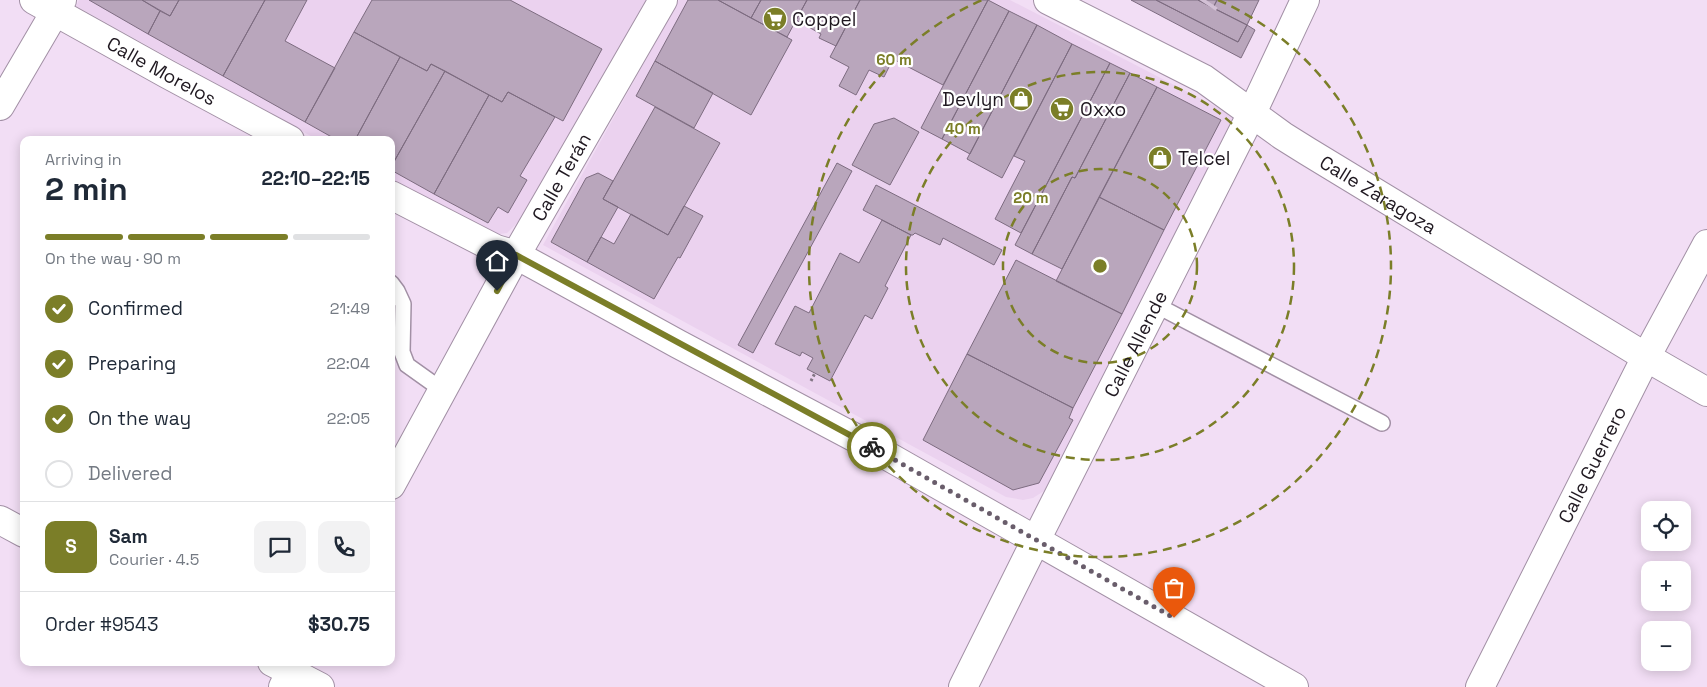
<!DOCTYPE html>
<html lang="en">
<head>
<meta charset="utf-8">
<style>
	body { margin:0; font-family:"Space Grotesk",sans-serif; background:#f2f2f3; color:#1f2937; height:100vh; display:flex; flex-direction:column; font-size:19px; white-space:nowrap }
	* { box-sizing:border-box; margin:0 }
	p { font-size:16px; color:#747a83 }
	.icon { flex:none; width:28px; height:28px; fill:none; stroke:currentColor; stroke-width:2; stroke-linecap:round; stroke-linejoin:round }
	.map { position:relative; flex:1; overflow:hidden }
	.side { position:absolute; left:20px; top:136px; width:375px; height:530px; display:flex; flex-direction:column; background:#fff; border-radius:10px; box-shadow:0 2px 12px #0003 }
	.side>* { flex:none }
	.fabs { position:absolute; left:1641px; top:501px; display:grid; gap:10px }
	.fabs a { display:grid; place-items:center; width:50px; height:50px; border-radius:10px; background:#fff; box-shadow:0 2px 12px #0003; font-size:25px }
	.pin { position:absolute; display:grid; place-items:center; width:42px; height:42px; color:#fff; margin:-51px -21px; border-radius:50% 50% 50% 0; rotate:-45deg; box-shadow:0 0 5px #0007 }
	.pin .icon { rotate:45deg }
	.courier { position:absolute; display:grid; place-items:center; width:50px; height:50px; margin:-25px; border:4px solid #7b7e28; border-radius:50%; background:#fff; color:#222; box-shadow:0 1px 6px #0007 }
	.overview em { font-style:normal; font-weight:600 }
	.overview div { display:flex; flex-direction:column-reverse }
	.overview { display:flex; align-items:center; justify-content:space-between; height:85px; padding:0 25px }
	h1 { font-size:32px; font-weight:600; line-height:38px }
	.bar { display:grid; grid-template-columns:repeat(4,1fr); gap:8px 5px; align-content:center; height:60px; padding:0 25px }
	.bar i { height:6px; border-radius:4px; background:#e0e1e3 }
	.bar .current { background:#7b7e28 }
	.bar p { grid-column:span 4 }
	.line { display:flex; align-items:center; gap:12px; padding:0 25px; border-top:1px solid #e0e1e3 }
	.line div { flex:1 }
	.round { display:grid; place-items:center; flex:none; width:52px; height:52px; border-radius:10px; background:#f2f2f3 }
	ol { padding:0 25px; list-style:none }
	li { display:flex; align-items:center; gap:15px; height:55px }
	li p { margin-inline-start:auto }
	li .icon { padding:5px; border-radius:50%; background:#7b7e28; color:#fff; stroke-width:4 }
	li:last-child { color:#747a83 }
	li i { width:28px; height:28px; border:2px solid #e0e1e3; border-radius:50% }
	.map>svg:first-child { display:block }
</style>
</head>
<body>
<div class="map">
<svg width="1707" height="687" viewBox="0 0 1707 687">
	<rect width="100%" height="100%" fill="#f2def5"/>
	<!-- built -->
	<path fill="#ebd2ef" d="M79 0H646L520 220 507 233 494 235 485 233 391 181V140H318L76 6Z
		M679 0H1010L1234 116 1056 472 1044 491 1033 498 1023 500 1006 497 543 245Z"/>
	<!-- building -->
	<path fill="#b9a6bc" stroke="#7d6c80" d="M89 0H142L160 11 148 34Z
		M142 0H179L170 16Z
		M179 0H265L223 76 148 34 160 11 170 16Z
		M265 0H307L285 41 335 68 305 122 223 76Z
		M372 0H510L602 49 563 121 508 92 502 102 431 64 427 71 354 32Z
		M688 0H718L792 40 751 115 655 61Z
		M718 0H761L751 18Z
		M761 0H807L787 37 751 18Z
		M807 0H860L836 46 819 38 821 34 796 20Z
		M860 0H988L943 85 893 59 884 77 869 70 856 95 839 86 849 67 830 57Z
		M988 0 1009 11 942 139 921 128Z
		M1131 0H1156L1238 42 1247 25 1255 30 1241 58Z
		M1156 0H1198L1247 25 1238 42Z
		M1198 0H1217L1213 8Z
		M1217 0H1259L1247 25 1213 8Z
		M1009 11 1037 25 970 154 942 139Z
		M1037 25 1072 44 1002 178 967 159Z
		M354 32 400 57 355 140H337L305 122Z
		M1072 44 1110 63 1021 233 995 219 1025 161 1014 156Z
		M400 57 427 71 431 64 445 71 391 167V140H355Z
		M655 61 713 93 694 128 636 96Z
		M1110 63 1130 73 1075 178 1072 177 1032 254 1015 245Z
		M445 71 489 95 434 194 391 170V167Z
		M1130 73 1157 87 1062 269 1032 254 1072 177 1075 178Z
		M1157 87 1221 120 1164 230 1099 197Z
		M508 92 555 117 520 176 527 180 508 213 498 207 488 223 434 194 489 95 502 102Z
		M655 107 720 143 668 235 603 199Z
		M894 118 919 132 890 185 852 165 874 124Z
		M837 163 852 171 753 353 738 345Z
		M598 173 613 181 603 199 618 207 587 262 551 242 586 178Z
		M876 185 1002 250 994 265 943 238 940 245 915 233 913 235H911L863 210Z
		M1099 197 1164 230 1122 314 1056 281Z
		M684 206 703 216 680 258 678 257 654 299 587 262 601 237 614 244 631 214 668 235Z
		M882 220 911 235 885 286 888 288 872 319 865 315 830 381 807 369 813 358 802 352 800 356 775 344 795 306 809 313 840 253 859 263Z
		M1016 260 1122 314 1073 408 967 354Z
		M967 354 1073 408 1069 418 1073 420 1039 483 1013 490 923 440Z"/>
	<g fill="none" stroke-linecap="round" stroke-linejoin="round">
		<!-- street-tunnel -->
		<path stroke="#d2c0d5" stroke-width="28" stroke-dasharray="28 14" stroke-linecap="butt" d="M1204 3 1206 0"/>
		<!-- lane casing -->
		<g stroke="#a290a5" stroke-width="18">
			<path id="lane" d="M391 283 397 291 403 304 402 352 407 365 442 390
				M1154 304 1382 423"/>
		</g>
		<!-- street casing -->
		<g stroke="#a290a5" stroke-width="30">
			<g id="street">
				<path id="s1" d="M1048 0 1204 79 1283 136 1307 151 1646 357 1707 392"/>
				<path id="s2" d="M391 485 516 255 663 0"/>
				<path id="s3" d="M1036 540 1252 113 1305 0"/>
				<path d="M283 687 296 662"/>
				<path id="s4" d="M1480 687 1646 357 1707 244"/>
			</g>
		</g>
		<!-- secondary casing -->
		<g stroke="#a290a5" stroke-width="30">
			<g id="secondary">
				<path id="s5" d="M34 0 167 74 290 140"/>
				<path d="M391 195 496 249 516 255 540 268 678 344 863 442 1294 687"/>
				<path d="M0 520 24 533"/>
				<path d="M272 662 320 687"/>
				<path d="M963 687 1036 540"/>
			</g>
		</g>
		<!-- primary casing -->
		<g stroke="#a290a5" stroke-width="30">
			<path id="primary" d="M0 106 62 0"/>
		</g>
		<!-- path -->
		<path stroke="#827584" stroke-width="3" stroke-dasharray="2.5 2.5" stroke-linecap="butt" d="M811 381 815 373"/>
		<!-- lane -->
		<use href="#lane" stroke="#fff" stroke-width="15"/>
		<!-- street -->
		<use href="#street" stroke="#fff" stroke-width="28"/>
		<!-- secondary -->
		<use href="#secondary" stroke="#fff" stroke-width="28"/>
		<!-- primary -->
		<use href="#primary" stroke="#fff" stroke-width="28"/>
	</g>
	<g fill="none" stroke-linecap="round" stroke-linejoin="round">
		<!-- done -->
		<path stroke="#695d6b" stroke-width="5" stroke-dasharray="0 9" d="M872 447 1174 618"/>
		<!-- route -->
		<path stroke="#7b7e28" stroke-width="6" d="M497 291 516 255 872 447"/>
	</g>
	<!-- distance rings -->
	<g fill="none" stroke="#7b7e28" stroke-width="2.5" stroke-dasharray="9 6">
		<circle cx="1100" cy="266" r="97"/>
		<circle cx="1100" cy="266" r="194"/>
		<path d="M1218 0A291 291 0 1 1 982 0"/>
	</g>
	<!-- icons -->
	<defs>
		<g id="supermarket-disc" transform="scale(1.25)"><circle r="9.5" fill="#7b7e28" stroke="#fff"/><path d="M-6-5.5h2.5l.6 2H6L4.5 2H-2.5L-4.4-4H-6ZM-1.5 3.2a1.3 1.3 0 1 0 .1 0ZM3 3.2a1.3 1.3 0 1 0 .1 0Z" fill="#fff"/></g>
		<g id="shop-disc" transform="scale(1.25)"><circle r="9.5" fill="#7b7e28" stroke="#fff"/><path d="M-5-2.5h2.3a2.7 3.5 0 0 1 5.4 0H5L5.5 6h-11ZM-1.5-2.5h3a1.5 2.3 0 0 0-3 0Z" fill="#fff"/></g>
	</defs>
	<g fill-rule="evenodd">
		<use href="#supermarket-disc" x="775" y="19"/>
		<use href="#shop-disc" x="1021" y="99"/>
		<use href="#supermarket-disc" x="1062" y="109"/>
		<use href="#shop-disc" x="1160" y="158"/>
	</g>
	<g text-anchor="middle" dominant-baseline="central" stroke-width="4.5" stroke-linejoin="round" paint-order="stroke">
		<!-- poi labels -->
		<g font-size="19" fill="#1f1820" stroke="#fff" text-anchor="start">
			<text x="792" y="19">Coppel</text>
			<text x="1004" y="99" text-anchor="end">Devlyn</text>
			<text x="1080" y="109">Oxxo</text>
			<text x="1178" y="158">Telcel</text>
		</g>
		<!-- street labels -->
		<g font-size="19" fill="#1f1820" stroke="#fff">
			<text stroke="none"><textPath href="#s5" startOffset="146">Calle Morelos</textPath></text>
			<text stroke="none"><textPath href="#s2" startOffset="352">Calle Terán</textPath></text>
			<text stroke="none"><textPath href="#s1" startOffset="384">Calle Zaragoza</textPath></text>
			<text stroke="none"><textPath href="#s3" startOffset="220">Calle Allende</textPath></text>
			<text stroke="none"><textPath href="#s4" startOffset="249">Calle Guerrero</textPath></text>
		</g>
	</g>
	<circle cx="1100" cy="266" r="8" fill="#7b7e28" stroke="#fff" stroke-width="2.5"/>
	<g font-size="15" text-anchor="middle" font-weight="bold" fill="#7b7e28" stroke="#fff" stroke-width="4.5" stroke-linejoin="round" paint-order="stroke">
		<text x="894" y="65">60 m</text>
		<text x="963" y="134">40 m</text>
		<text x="1031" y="203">20 m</text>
	</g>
</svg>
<div class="fabs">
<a><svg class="icon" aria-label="locate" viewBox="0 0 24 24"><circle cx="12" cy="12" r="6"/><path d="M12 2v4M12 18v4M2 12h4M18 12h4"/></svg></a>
<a>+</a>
<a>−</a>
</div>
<div class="pin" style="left:1174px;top:618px;background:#ea580c"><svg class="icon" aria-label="bag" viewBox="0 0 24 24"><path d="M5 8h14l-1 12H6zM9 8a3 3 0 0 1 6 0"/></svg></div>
<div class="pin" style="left:497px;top:291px;background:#1f2937"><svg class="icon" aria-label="home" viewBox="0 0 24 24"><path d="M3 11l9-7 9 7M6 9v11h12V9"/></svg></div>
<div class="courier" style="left:872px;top:447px"><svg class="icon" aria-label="bike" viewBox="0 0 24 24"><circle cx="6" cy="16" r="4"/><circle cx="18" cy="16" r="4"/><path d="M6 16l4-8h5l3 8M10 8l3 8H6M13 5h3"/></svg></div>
<section class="side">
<div class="overview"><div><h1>2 min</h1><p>Arriving in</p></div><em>22:10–22:15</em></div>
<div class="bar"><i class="current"></i><i class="current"></i><i class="current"></i><i></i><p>On the way · 90 m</p></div>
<ol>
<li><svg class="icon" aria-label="check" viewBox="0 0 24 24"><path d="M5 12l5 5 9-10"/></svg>Confirmed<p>21:49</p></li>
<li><svg class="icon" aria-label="check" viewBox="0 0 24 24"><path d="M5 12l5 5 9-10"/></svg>Preparing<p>22:04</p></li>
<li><svg class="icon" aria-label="check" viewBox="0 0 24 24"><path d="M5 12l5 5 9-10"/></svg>On the way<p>22:05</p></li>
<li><i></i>Delivered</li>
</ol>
<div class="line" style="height:90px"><b class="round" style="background:#7b7e28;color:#fff">S</b><div><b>Sam</b><p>Courier · 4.5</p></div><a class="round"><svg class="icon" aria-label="chat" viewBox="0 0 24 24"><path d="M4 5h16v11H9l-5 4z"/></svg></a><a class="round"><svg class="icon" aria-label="phone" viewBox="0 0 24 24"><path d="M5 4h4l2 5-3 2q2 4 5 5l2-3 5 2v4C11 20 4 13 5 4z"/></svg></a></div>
<div class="line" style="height:65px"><div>Order #9543</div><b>$30.75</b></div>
</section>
</div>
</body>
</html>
